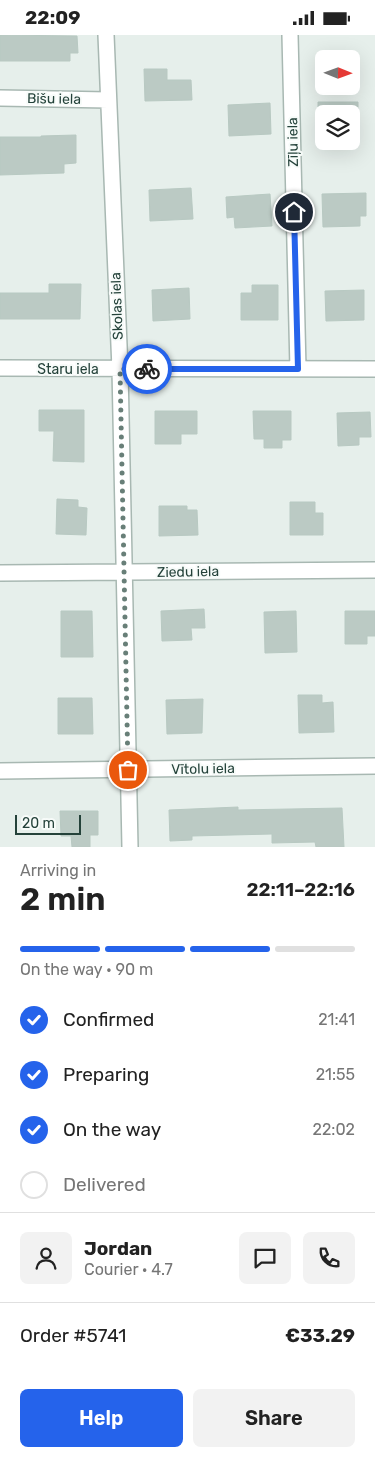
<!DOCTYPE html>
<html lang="en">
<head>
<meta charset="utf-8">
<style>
	body { margin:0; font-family:Rubik,sans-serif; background:#f2f2f2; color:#222; height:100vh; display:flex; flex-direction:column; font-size:19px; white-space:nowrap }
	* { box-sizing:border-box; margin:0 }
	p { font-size:16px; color:#767676 }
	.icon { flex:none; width:28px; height:28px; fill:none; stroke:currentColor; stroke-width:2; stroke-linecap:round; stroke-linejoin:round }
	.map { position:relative; height:812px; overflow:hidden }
	.details { display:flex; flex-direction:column; background:#fff; flex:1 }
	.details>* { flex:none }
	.needle { width:32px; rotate:91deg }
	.fabs { position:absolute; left:315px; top:15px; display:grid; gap:10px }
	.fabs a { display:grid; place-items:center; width:45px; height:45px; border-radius:8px; background:#fff; box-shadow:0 5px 20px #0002; font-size:25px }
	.scale { position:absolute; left:15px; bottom:12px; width:66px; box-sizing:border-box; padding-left:5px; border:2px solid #24423a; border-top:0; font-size:14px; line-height:18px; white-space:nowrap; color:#24423a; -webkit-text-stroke:4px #f7fbf9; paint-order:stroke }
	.pin { position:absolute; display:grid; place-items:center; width:42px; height:42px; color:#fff; margin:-21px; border:2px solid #fff; border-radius:50%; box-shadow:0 1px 5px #0007 }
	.courier { position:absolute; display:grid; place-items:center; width:50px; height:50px; margin:-25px; border:4px solid #2563eb; border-radius:50%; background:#fff; color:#222; box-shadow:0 1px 6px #0007 }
	.head em { font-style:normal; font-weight:600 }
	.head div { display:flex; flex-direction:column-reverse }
	.head { display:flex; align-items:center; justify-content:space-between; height:85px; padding:0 20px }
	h1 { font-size:32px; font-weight:600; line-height:38px }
	.bar { display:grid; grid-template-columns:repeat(4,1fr); gap:8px 5px; align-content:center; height:60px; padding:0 20px }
	.bar i { height:6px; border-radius:4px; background:#e0e0e0 }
	.bar .active { background:#2563eb }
	.bar p { grid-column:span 4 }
	.line { display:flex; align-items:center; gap:12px; padding:0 20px; border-top:1px solid #e0e0e0 }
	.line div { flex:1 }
	.round { display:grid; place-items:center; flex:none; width:52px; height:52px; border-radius:8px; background:#f2f2f2 }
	ol { padding:0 20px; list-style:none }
	li { display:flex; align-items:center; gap:15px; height:55px }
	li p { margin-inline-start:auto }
	li .icon { padding:5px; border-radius:50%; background:#2563eb; color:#fff; stroke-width:4 }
	li:last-child { color:#767676 }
	li i { width:28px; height:28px; border:2px solid #e0e0e0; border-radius:50% }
	.primary-button { display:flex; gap:10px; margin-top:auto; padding:10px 20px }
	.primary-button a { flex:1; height:58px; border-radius:8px; background:#2563eb; color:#fff; font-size:20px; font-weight:600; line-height:58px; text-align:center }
	.primary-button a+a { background:#f2f2f2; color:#222 }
	.status { display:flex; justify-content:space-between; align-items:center; height:35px; padding:0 25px; background:#fff; direction:ltr }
	.status svg { height:14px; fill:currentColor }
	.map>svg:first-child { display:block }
</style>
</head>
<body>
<div class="status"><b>22:09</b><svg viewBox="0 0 49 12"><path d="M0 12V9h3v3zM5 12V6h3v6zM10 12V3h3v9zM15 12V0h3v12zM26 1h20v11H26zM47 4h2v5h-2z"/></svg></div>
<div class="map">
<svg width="375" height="812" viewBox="0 0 375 812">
	<rect width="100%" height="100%" fill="#e6efeb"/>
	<!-- building -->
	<path fill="#bbcac4" stroke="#b8c9c2" d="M0 0 77 1 78 18H70V26H0Z
		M144 34H167V45H191L192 65 145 66Z
		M318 67H358V88H351V79H324V88H318Z
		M270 68 271 99 229 101 228 70Z
		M76 100V128L64 129V138L0 140V102H41V101Z
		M191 153 193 184 150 186 149 155Z
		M366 158V181H360V191L323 192 322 159Z
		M270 159 272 191 235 193 234 182 227 183 226 162Z
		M49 249H81L80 284H0V258H49Z
		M252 250H278V285H241V258H252Z
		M189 253 190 284 153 286 152 255Z
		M364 255V285L326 286 325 256Z
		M39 375H84V427L53 426 54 396H39Z
		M155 376H197V399H181V409H155Z
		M253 376H291V405H282V413H264V404H254Z
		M370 377 371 402H359V410L338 411 337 378Z
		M57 464 78 465V472L87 473 86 500 56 499Z
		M290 467H315V478H323V500H290Z
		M159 471H187V475H197L198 500 159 501Z
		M204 574 205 593H191L192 605 162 606 161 576Z
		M61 576H92L93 622H61Z
		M296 576 297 617 265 618 264 577Z
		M345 576H375V601H367V609H345Z
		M298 660H322V668L333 667 334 697 299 698Z
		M58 663H92L93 699H58Z
		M203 664 202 698 167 699 166 665Z
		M238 772V775L342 773 344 812H316L315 807 272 808V799L192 801V805L170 806 169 775Z
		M60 776H98V800H90V812H72L71 801H61Z"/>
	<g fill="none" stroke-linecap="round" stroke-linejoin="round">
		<!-- minor casing -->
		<g stroke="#a8b8b2" stroke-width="18">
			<path id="minor" d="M106 0 120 334 130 812
				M290 0 298 334
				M0 63 108 65
				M0 333 375 334
				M0 538 375 535
				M0 736 375 731"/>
		</g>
		<!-- minor -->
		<use href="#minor" stroke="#fff" stroke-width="15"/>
	</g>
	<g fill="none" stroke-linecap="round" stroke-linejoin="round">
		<!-- done -->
		<path stroke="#687f78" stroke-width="5" stroke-dasharray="0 9" d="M128 735 120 334H147"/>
		<!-- route -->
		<path stroke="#2563eb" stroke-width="6" d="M147 334H298L294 177"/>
	</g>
	<g text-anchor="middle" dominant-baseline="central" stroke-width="4" stroke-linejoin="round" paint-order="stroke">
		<!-- street labels -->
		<g font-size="14" fill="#24423a" stroke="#f7fbf9">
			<text transform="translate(54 64) rotate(1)">Bišu iela</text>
			<text transform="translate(293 107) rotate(-91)">Zīļu iela</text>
			<text transform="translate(117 271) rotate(-92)">Skolas iela</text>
			<text x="68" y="334">Staru iela</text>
			<text transform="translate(188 537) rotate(-1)">Ziedu iela</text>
			<text transform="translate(203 734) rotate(-1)">Vītolu iela</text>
		</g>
	</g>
</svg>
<div class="fabs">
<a><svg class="needle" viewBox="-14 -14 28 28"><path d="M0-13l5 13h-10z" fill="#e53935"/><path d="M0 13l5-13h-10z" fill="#767676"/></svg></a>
<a><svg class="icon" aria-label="layers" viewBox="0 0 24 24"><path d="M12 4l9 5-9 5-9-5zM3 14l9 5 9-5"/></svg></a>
</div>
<div class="scale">20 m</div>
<div class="pin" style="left:128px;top:735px;background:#ea580c"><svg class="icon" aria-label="bag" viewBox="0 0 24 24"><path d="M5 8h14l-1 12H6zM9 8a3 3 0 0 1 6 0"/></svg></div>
<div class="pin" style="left:294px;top:177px;background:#1f2937"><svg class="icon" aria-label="home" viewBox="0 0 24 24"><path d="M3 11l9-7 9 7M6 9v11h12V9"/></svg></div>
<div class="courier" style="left:147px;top:334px"><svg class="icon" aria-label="bike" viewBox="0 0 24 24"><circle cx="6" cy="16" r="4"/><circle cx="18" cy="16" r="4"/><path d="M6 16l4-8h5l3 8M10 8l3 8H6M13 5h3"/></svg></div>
</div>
<section class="details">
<div class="head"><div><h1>2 min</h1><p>Arriving in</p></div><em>22:11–22:16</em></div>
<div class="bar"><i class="active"></i><i class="active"></i><i class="active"></i><i></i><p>On the way · 90 m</p></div>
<ol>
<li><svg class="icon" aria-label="check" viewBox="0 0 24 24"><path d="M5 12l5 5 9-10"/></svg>Confirmed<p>21:41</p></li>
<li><svg class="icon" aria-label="check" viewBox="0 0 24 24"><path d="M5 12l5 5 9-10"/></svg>Preparing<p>21:55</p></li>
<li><svg class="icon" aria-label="check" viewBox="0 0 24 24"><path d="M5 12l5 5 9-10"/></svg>On the way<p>22:02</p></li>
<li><i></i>Delivered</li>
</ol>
<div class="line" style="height:90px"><a class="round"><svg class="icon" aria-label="person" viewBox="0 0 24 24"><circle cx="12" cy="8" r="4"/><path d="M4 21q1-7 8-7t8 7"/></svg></a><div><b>Jordan</b><p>Courier · 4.7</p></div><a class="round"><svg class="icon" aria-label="chat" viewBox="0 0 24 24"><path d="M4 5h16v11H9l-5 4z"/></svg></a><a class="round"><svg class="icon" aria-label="phone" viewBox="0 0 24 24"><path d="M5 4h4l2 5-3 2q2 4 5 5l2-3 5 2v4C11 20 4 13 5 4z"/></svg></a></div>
<div class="line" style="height:65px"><div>Order #5741</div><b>€33.29</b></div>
<div class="primary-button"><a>Help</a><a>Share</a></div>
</section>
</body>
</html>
